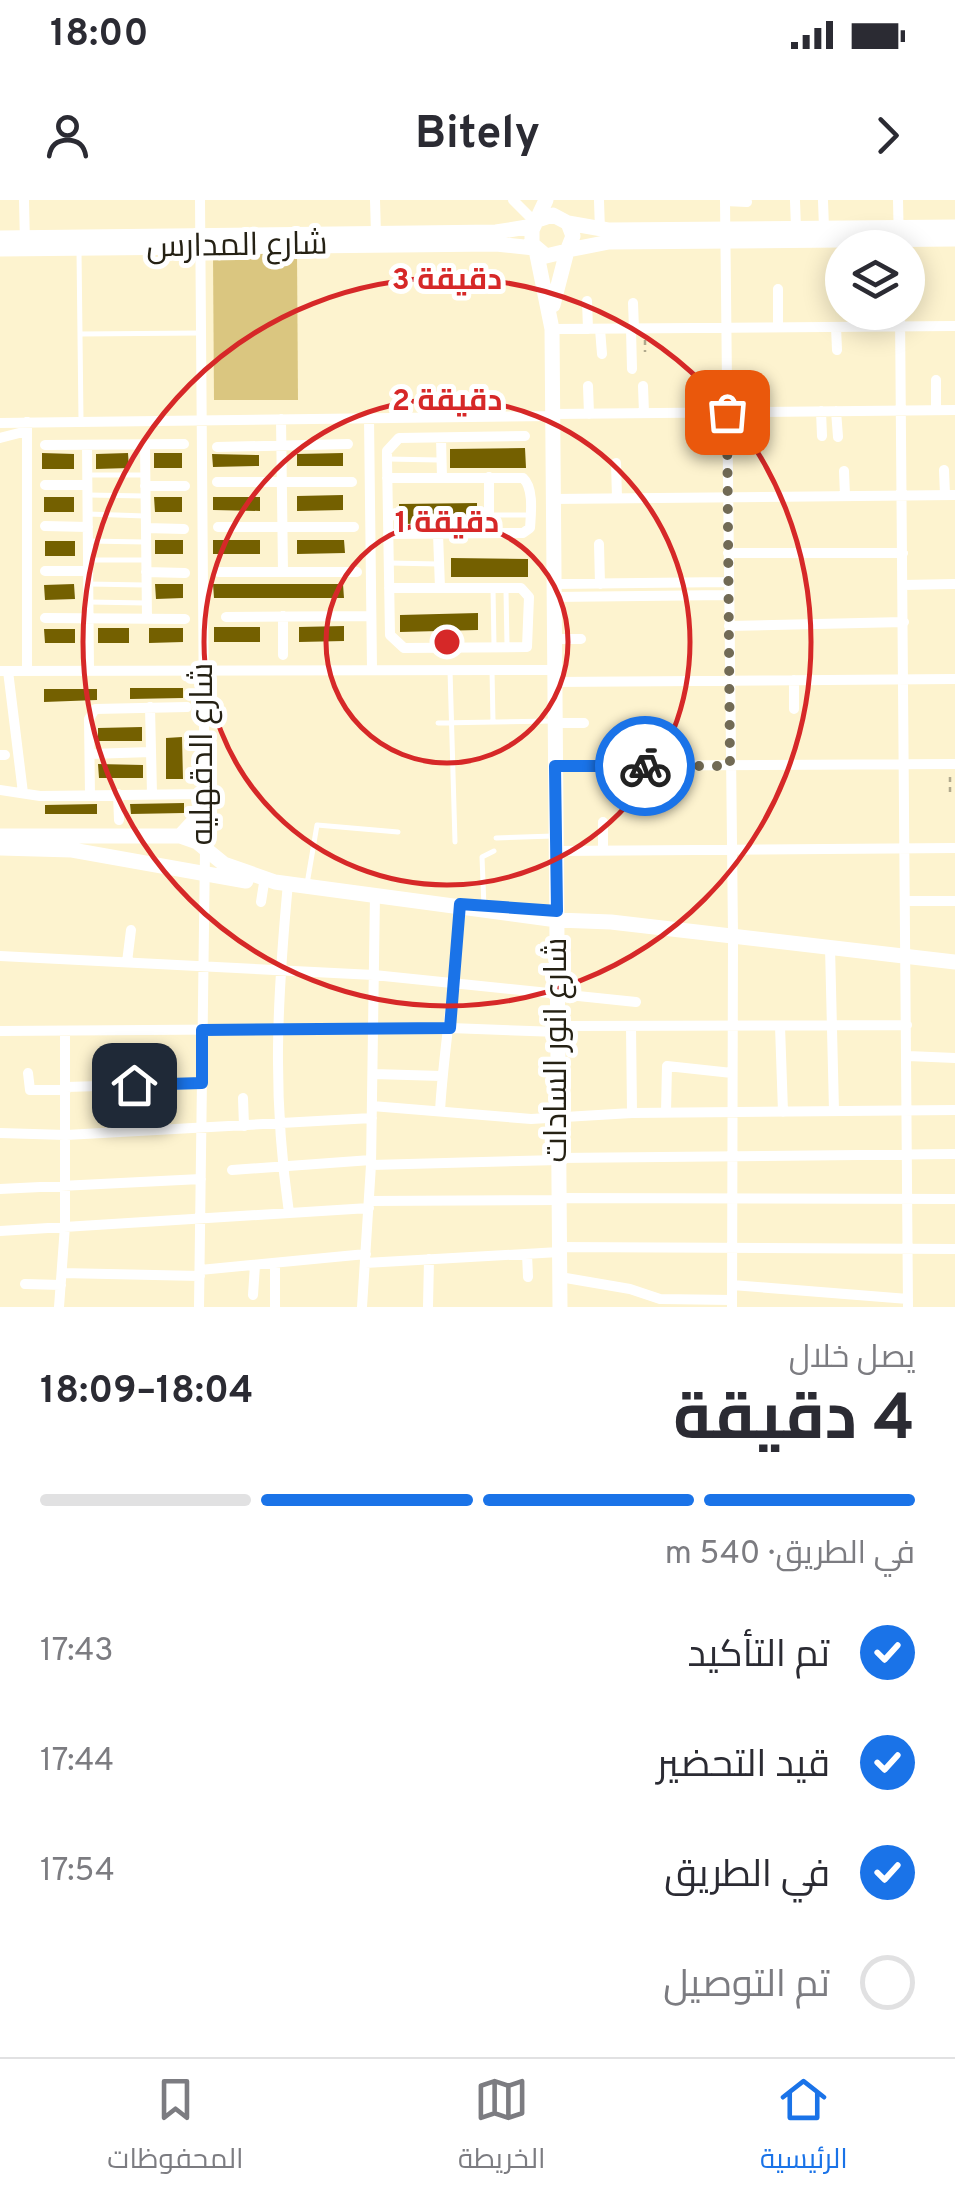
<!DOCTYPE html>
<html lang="ar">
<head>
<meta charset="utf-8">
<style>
	body { margin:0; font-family:Overpass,Cairo,sans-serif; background:#f2f2f3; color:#2b2b33; direction:rtl; height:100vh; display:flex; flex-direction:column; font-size:38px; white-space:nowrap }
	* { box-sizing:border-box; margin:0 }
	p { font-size:32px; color:#7c7c81 }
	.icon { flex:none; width:55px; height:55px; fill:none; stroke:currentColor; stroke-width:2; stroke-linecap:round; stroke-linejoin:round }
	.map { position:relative; height:1107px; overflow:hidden; direction:ltr }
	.panel { display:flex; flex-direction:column; background:#fff; flex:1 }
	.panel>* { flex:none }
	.fabs { position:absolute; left:825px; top:30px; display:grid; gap:20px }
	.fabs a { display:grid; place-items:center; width:100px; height:100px; border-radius:50%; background:#fff; box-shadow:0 5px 25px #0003; font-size:50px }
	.pin { position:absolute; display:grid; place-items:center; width:85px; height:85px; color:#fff; margin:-42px; border-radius:20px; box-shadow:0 5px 15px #0006 }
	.courier { position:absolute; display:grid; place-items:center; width:100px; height:100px; margin:-50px; border:8px solid #1a73e8; border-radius:50%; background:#fff; color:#222; box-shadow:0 2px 12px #0007 }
	.summary em { font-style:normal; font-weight:700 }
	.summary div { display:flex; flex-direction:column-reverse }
	.summary { display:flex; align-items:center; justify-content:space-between; height:170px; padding:0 40px }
	h1 { font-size:65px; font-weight:700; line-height:75px }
	.bar { display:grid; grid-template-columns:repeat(4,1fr); gap:15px 10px; align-content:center; height:120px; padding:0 40px }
	.bar i { height:12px; border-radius:8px; background:#e1e1e2 }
	.bar .on { background:#1a73e8 }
	.bar p { grid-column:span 4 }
	ol { padding:0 40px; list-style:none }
	li { display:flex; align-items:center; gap:30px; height:110px }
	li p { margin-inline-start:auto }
	li .icon { padding:10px; border-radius:50%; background:#1a73e8; color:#fff; stroke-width:4 }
	li:last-child { color:#7c7c81 }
	li i { width:55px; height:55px; border:5px solid #e1e1e2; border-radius:50% }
	.status { display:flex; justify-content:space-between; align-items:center; height:70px; padding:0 50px; background:#fff; direction:ltr }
	.status svg { height:28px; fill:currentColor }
	header { display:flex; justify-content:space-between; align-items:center; height:130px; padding:0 40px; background:#fff; font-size:45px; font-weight:700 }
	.tab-bar { display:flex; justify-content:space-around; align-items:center; height:140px; border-top:2px solid #e1e1e2; background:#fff; font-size:28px; color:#7c7c81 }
	.tab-bar a { display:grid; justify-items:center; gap:5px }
	.tab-bar .on { color:#1a73e8 }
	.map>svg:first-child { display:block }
</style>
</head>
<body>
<div class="status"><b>18:00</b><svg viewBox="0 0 49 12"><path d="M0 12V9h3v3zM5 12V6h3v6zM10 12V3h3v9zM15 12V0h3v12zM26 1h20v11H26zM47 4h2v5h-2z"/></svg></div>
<header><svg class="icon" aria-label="forward" viewBox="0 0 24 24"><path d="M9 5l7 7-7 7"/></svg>Bitely<svg class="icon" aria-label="person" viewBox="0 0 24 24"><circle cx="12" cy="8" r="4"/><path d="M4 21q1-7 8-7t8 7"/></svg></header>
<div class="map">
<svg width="955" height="1107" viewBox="0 0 955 1107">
	<rect width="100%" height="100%" fill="#fdf3cf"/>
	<!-- green -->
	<path fill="#dac680" d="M213 53H297L298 200H214Z"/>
	<!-- building -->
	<path fill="#746000" d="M525 248 526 268H450V249Z
		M42 253 74 254V269H42Z
		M128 253 129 268 96 269V254Z
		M154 253H182V268H154Z
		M343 253V266H297V254Z
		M212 254 259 255V266L213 267Z
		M343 295V310L297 311V296Z
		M44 297H74V312H44Z
		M154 297H182V312H155Z
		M213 297H260V311L213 310Z
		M477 303V323L399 324V304Z
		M155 340H183V354H155Z
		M213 340H260V354H213Z
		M297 340H344L345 353 297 354Z
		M45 341H75V356H45Z
		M451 358 528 359V377H451Z
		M74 384 75 399 45 400 44 385Z
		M155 384H183V398L156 399Z
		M213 384H343L344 398H214Z
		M478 413V430L400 432V415Z
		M344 426V441L299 442V427Z
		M214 427H260V442H214Z
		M98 428H129V443H98Z
		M149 428H183V442L149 443Z
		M44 429H75V443H45Z
		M130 488H183V498L130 499Z
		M44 489H97V500L44 502Z
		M142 527V541H98V528Z
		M182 537 183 579H166V538Z
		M98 564 143 565V578H99Z
		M184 603V613L131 614 130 604Z
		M97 604V614H45V605Z"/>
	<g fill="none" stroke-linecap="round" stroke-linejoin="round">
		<!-- path -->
		<path stroke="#b1a98d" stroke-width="2.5" stroke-dasharray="5 5" stroke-linecap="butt" d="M645 140V152
			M950 592V576"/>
		<!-- lane -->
		<path stroke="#fff" stroke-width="5" d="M79 51 81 220
			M80 134 201 133
			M387 259 439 260
			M87 275H144
			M88 295 145 296
			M88 314 145 316
			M492 315H530
			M88 341 145 342
			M88 360H145
			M389 363 439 364
			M88 384 145 385
			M493 388 494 446
			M506 391 507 445
			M89 402 146 403
			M450 470 455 642
			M492 470 493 522
			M438 523 555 521
			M496 638 553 636
			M307 684 317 625 398 632
			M484 707 482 657 494 651"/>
		<!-- street -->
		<path stroke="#fff" stroke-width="10" d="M24 0 25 44
			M375 0 376 34
			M513 0 536 23
			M725 0 733 736 732 1107
			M898 0 899 48
			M599 1 600 30
			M725 1 747 2
			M795 1 796 28
			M823 1 824 28
			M778 89V127
			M587 101 588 129
			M633 103 634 129
			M900 112 908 1107
			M836 127 837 150
			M552 129 955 126
			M600 129 602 154
			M631 129 632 169
			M936 180V210
			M588 186 589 214
			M643 186 644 213
			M726 186H758
			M821 211 822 236
			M836 211 838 237
			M552 214 955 210
			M369 218 372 469
			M281 219 283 372
			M0 223 552 216
			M0 238 27 231
			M441 238 442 278
			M145 244 147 418
			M45 245 184 244
			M87 245 89 471
			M217 247 348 244
			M616 263 617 298
			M944 270 945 295
			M844 271 845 296
			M489 277V333
			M387 278H523C534 288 531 313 530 328L523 333 388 334
			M217 282H352
			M45 285H87
			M145 286H185
			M552 299 955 295
			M45 326 88 327
			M218 327H354
			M146 328 184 329
			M438 334 440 388
			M599 344 600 384
			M728 353H903
			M45 371H88
			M146 372 185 373
			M218 372H357
			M553 384 728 382
			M903 385 955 384
			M389 388H521L529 397 527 447 404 448 390 435 387 259V251L399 238 525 236
			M554 397 728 395
			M283 416V455
			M226 417 371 416
			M45 418 185 419
			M729 426 904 422
			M554 439H581
			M0 471 554 470
			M8 471 23 593
			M27 471V222
			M794 480V509
			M554 482 955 479
			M150 507 152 594
			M555 523H584
			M633 539 634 566
			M90 554 151 552
			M0 555H5
			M555 566 955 564
			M0 590 40 596 205 594
			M118 594 119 620
			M90 595 89 519 95 509 187 507
			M556 651 955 648
			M603 651V622
			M288 683C277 803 272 894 289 1013
			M906 701H955
			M261 702 264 683
			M830 747 834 911
			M0 756 374 775 636 802
			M127 762 131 730
			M559 826 907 825
			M631 826 632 913
			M780 826 783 912
			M0 831 450 828 559 832
			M908 856 955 858
			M28 873 30 890H66
			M373 874 442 876
			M66 887 202 883
			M243 898 244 926
			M372 906 531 919 632 913 955 910
			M440 911C444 842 457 774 460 705
			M666 912 667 866 732 873
			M0 933 66 935 372 918
			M559 958 955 954
			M371 965 559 960
			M232 970 371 960
			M0 989 201 979
			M559 998 955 999
			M369 1001 559 1000
			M0 1031 369 1008
			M559 1047 955 1049
			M527 1054 528 1077
			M275 1063V1107
			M365 1063 559 1052
			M200 1070 366 1054
			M62 1073 200 1076
			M560 1077 630 1089 660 1099 732 1100
			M25 1084 61 1085
			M732 1085 908 1099
			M253 1095 255 1065
			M59 1107 65 1026V832
			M199 1107 205 650 200 0
			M362 1107 371 965 375 694
			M428 1107 429 1059"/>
		<!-- secondary -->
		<path stroke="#fff" stroke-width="15" d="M538 20 553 15 568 23 573 36 567 51 546 56 532 44V30L546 0
			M568 23 608 30 955 27
			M0 38 496 32 533 26
			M0 49 496 44 534 48
			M536 50 552 129 560 1107
			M568 50 609 42 955 39
			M553 105 567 51
			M0 636H180L197 642 224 664 275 682 557 720 611 722 955 762
			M180 636 205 609
			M0 648 72 650 246 681"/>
	</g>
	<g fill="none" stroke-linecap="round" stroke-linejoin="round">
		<!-- done -->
		<path stroke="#716a55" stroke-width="10" stroke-dasharray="0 18" d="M645 566H730L727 212"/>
		<!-- route -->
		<path stroke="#1a73e8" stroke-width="12" d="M134 885 202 883V830L450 828 460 704 557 711 555 566H645"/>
	</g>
	<!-- distance rings -->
	<g fill="none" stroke="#d62828" stroke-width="5">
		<circle cx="447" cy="442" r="121"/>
		<circle cx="447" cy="442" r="243"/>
		<circle cx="447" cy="442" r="364"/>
	</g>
	<g text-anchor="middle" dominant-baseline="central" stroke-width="10" stroke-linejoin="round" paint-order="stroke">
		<!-- street labels -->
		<g font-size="32" fill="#252114" stroke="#fff">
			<text transform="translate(237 47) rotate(-1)">شارع المدارس</text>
			<text transform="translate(204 554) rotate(-90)">شارع الدقهليه</text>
			<text transform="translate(558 850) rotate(-90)">شارع انور السادات</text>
		</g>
	</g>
	<circle cx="447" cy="442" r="15" fill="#d62828" stroke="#fff" stroke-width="5"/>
	<g font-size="30" text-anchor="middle" font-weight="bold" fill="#d62828" stroke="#fff" stroke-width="10" stroke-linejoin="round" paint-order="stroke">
		<text x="447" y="89">3 دقيقة</text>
		<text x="447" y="210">2 دقيقة</text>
		<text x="447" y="332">1 دقيقة</text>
	</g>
</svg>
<div class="fabs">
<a><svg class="icon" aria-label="layers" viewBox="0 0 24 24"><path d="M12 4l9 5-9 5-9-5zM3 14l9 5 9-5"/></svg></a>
</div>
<div class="pin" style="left:727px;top:212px;background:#ea580c"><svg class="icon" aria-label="bag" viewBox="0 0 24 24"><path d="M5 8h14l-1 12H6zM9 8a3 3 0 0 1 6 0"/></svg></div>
<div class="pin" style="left:134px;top:885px;background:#1f2937"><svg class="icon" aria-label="home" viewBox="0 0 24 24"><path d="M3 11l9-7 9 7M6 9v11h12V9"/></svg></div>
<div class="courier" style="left:645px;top:566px"><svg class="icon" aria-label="bike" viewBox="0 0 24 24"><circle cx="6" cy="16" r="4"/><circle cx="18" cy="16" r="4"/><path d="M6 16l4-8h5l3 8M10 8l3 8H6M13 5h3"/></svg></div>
</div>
<section class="panel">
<div class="summary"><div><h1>4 دقيقة</h1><p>يصل خلال</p></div><em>18:04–18:09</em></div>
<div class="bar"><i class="on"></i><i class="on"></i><i class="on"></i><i></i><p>في الطريق · 540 m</p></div>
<ol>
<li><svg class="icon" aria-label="check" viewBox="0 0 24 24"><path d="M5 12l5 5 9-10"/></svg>تم التأكيد<p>17:43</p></li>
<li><svg class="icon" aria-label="check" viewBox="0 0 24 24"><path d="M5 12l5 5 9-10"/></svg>قيد التحضير<p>17:44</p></li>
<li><svg class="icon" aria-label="check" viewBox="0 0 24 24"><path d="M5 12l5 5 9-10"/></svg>في الطريق<p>17:54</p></li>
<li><i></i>تم التوصيل</li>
</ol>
</section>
<nav class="tab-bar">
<a class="on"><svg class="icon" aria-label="home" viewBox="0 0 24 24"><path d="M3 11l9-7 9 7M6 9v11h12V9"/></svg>الرئيسية</a>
<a><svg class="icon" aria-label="map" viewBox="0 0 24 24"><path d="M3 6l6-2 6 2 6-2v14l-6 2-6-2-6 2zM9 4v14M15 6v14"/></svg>الخريطة</a>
<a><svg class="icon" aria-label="saved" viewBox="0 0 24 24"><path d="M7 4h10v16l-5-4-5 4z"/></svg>المحفوظات</a>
</nav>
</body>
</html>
